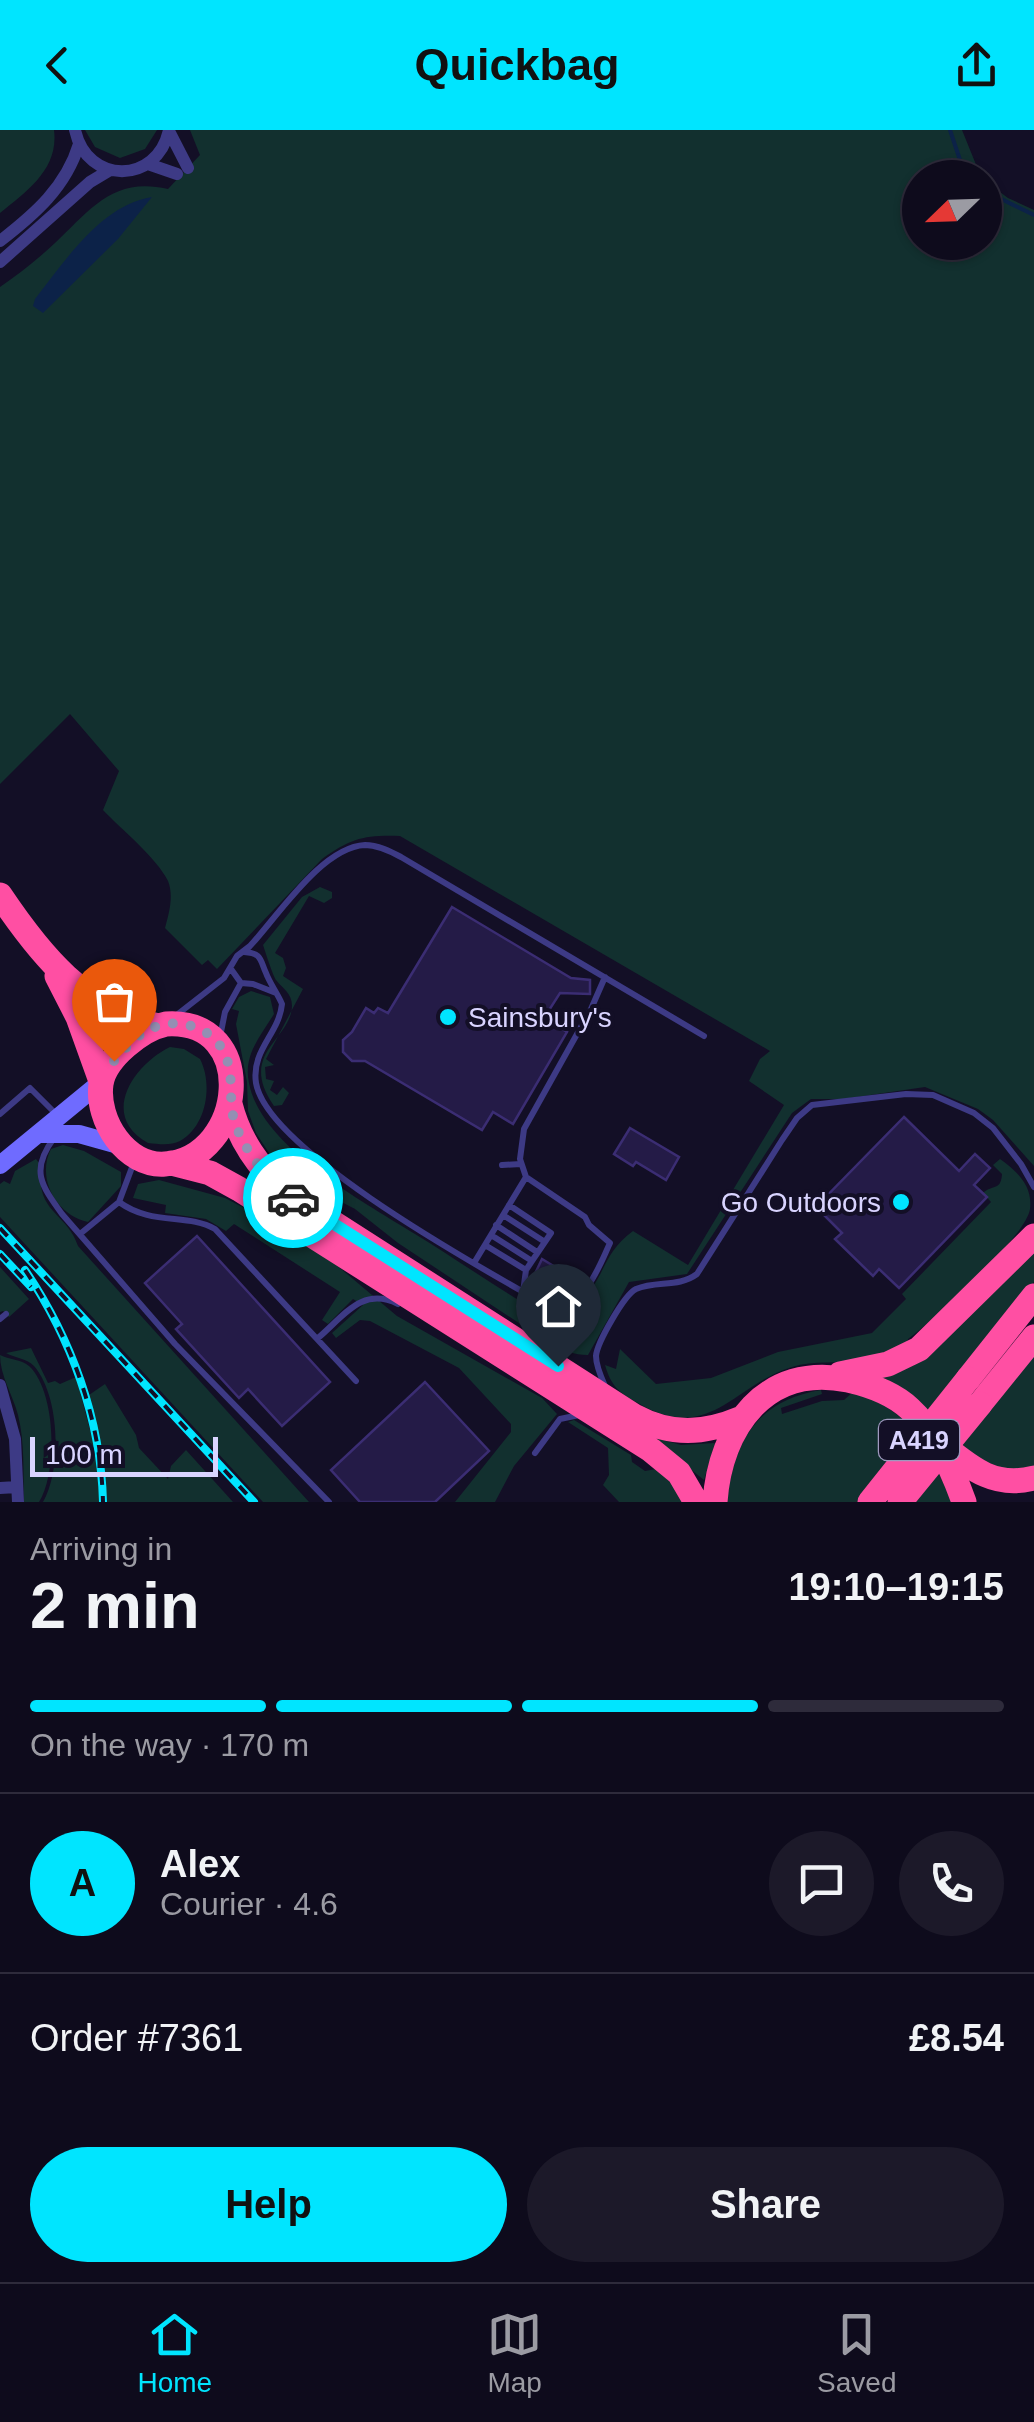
<!DOCTYPE html>
<html lang="en">
<head>
<meta charset="utf-8">
<style>
	body { margin:0; font-family:Helvetica,sans-serif; background:#1c1929; color:#f1f3f6; height:100vh; display:flex; flex-direction:column; font-size:38px; white-space:nowrap }
	* { box-sizing:border-box; margin:0 }
	p { font-size:32px; color:#9b9ba3 }
	.icon { flex:none; width:55px; height:55px; fill:none; stroke:currentColor; stroke-width:2; stroke-linecap:round; stroke-linejoin:round }
	.map { position:relative; height:1372px; overflow:hidden }
	.details { display:flex; flex-direction:column; background:#0e0b1c; flex:1 }
	.details>* { flex:none }
	.needle { width:65px; rotate:247deg }
	.buttons { position:absolute; left:902px; top:30px; display:grid; gap:20px }
	.buttons a { display:grid; place-items:center; width:100px; height:100px; border-radius:50%; background:#0e0b1c; box-shadow:0 2px 8px #0004,0 0 0 2px #2e2b3b; font-size:50px }
	.scale { position:absolute; left:30px; bottom:25px; width:188px; box-sizing:border-box; padding-left:10px; border:5px solid #d9d4ff; border-top:0; font-size:28px; line-height:35px; white-space:nowrap; color:#d9d4ff; -webkit-text-stroke:8px #130f26; paint-order:stroke }
	.pin { position:absolute; display:grid; place-items:center; width:85px; height:85px; color:#fff; margin:-102px -42px; border-radius:50% 50% 50% 0; rotate:-45deg; box-shadow:0 0 10px #0007 }
	.pin .icon { rotate:45deg }
	.courier { position:absolute; display:grid; place-items:center; width:100px; height:100px; margin:-50px; border:8px solid #00e5ff; border-radius:50%; background:#fff; color:#222; box-shadow:0 2px 12px #0007 }
	.head em { font-style:normal; font-weight:600 }
	.head div { display:flex; flex-direction:column-reverse }
	.head { display:flex; align-items:center; justify-content:space-between; height:170px; padding:0 30px }
	h1 { font-size:65px; font-weight:600; line-height:75px }
	.bar { display:grid; grid-template-columns:repeat(4,1fr); gap:15px 10px; align-content:center; height:120px; padding:0 30px }
	.bar i { height:12px; border-radius:8px; background:#2e2b3b }
	.bar .active { background:#00e5ff }
	.bar p { grid-column:span 4 }
	.line { display:flex; align-items:center; gap:25px; padding:0 30px; border-top:2px solid #2e2b3b }
	.line div { flex:1 }
	.round { display:grid; place-items:center; flex:none; width:105px; height:105px; border-radius:52px; background:#1c1929 }
	.action { display:flex; gap:20px; margin-top:auto; padding:20px 30px }
	.action a { flex:1; height:115px; border-radius:60px; background:#00e5ff; color:#111; font-size:40px; font-weight:600; line-height:115px; text-align:center }
	.action a+a { background:#1c1929; color:#f1f3f6 }
	header { display:flex; justify-content:space-between; align-items:center; height:130px; padding:0 30px; background:#00e5ff; color:#111; font-size:45px; font-weight:600 }
	.tabs { display:flex; justify-content:space-around; align-items:center; height:140px; border-top:2px solid #2e2b3b; background:#0e0b1c; font-size:28px; color:#9b9ba3 }
	.tabs a { display:grid; justify-items:center; gap:5px }
	.tabs .active { color:#00e5ff }
	.map>svg:first-child { display:block }
</style>
</head>
<body>
<header><svg class="icon" aria-label="back" viewBox="0 0 24 24"><path d="M15 5l-7 7 7 7"/></svg>Quickbag<svg class="icon" aria-label="share" viewBox="0 0 24 24"><path d="M12 15V3M7 8l5-5 5 5M5 13v7h14v-7"/></svg></header>
<div class="map">
<svg width="1034" height="1372" viewBox="0 0 1034 1372">
	<rect width="100%" height="100%" fill="#130f26"/>
	<!-- green -->
	<path fill="#12302f" d="M0 0H54C59 39 27 61 0 83Z
		M85 0H157L145 19 120 28 95 17Z
		M190 0H962L981 47 920 48V112H985V51L1008 68 1034 80V1036L993 990 978 979 925 957 843 969H811L792 983 687 1144 629 1152 588 1225C574 1225 563 1221 555 1210 555 1203 554 1202 558 1195 565 1184 578 1176 586 1166 606 1142 605 1121 633 1101L688 1135 784 975 749 951 760 929 770 921 400 706C364 705 352 708 322 729L217 839 208 830 202 835 165 798C169 783 174 766 168 751 157 728 121 699 103 680L119 641 70 584 0 654V157C19 144 38 129 55 113 90 80 113 46 168 59L200 25Z
		M320 757 332 762V768L324 773 309 766 275 823 283 828 286 838 283 846 303 859 266 929 274 935 265 937 266 949 274 951 270 960 277 965 283 957 289 963 282 975 274 976C237 923 291 910 292 876 292 863 283 859 276 850 273 846 265 821 263 815L302 767Z
		M251 861 270 867 274 884C260 907 243 925 249 953 261 1017 364 1072 415 1104 454 1128 492 1154 531 1178L538 1190 540 1207 398 1113 355 1079 328 1065 271 1026 256 1003 248 981 247 952 236 894 239 881 232 879 239 867Z
		M170 917 184 919 200 929C213 954 207 996 180 1011 170 1016 159 1014 148 1013 99 986 133 935 170 917Z
		M63 1015 84 1021 121 1042V1056L88 1092C56 1085 36 1048 51 1019Z
		M36 1029 42 1037C34 1082 67 1082 78 1116L309 1372H263L0 1087V1054L4 1051 10 1054 15 1041Z
		M1000 1029C1017 1041 1033 1056 1030 1079 1026 1107 933 1191 908 1209L905 1218C891 1222 876 1229 861 1231 838 1234 814 1230 792 1237 733 1255 709 1315 638 1273 619 1263 611 1256 605 1235L616 1239 620 1219 656 1254 711 1248 778 1222 872 1203 906 1169 902 1164 991 1072 983 1063C993 1054 1001 1061 1002 1044L993 1035Z
		M159 1050 225 1068 248 1080 328 1128 397 1186 542 1268 557 1284 514 1336 495 1372H455L511 1302V1294L459 1238 370 1191 360 1190 336 1208 332 1203 363 1175 353 1169 328 1194 322 1190 340 1162 234 1094 226 1101 206 1089 165 1083 166 1075 133 1068 138 1054Z
		M259 1050 649 1306 681 1315 715 1313 704 1350 679 1330 252 1056Z
		M1034 1114V1152L928 1284 881 1247Z
		M0 1137 29 1169 9 1187 3 1181 0 1182Z
		M31 1218 48 1253 55 1251 60 1254 76 1247 93 1311 101 1372H43C62 1339 60 1266 34 1236 26 1228 15 1228 6 1223Z
		M1034 1222V1338L1009 1341 958 1320Z
		M0 1225C9 1230 21 1229 29 1236 56 1261 58 1342 39 1372H24C23 1343 25 1313 18 1285 13 1265 0 1246 0 1225Z
		M105 1254 136 1305 139 1318 168 1349 171 1336 186 1320 233 1372H106L102 1321 89 1265Z
		M821 1260 822 1264 781 1278 782 1284 822 1271 844 1270 853 1262C916 1283 926 1318 954 1372H916L930 1354 859 1372H727C734 1311 756 1271 821 1260Z
		M574 1290 631 1325 632 1332 645 1341 656 1339 674 1352 685 1372H619L603 1355 609 1345 608 1318 568 1292Z"/>
	<!-- water -->
	<path fill="#0c2248" d="M152 67 118 109 43 183 33 176 35 169C65 131 101 75 152 67Z"/>
	<g fill="none" stroke-linecap="round" stroke-linejoin="round">
		<!-- stream -->
		<path stroke="#0c2248" stroke-width="4" d="M950 0 961 33 970 48
			M985 61 1034 85"/>
	</g>
	<!-- building -->
	<path fill="#241b47" stroke="#3b2d73" stroke-width="2.5" d="M452 777 571 848 590 850V864L560 863 544 888 567 902 513 994 493 982 482 1000 365 931H352L343 922V910L352 902 366 878 374 883 378 878 388 883Z
		M904 987 959 1041 975 1024 990 1038 974 1055 987 1067 899 1158 879 1139 873 1146 835 1109 842 1103 816 1077Z
		M630 998 679 1027 666 1050 636 1032 633 1036 614 1024Z
		M197 1106 330 1252 282 1296 248 1259 239 1268 176 1199 182 1194 145 1153Z
		M542 1129 560 1140 551 1155 542 1150 539 1154 532 1150Z
		M425 1252 489 1321 435 1372H360L331 1340Z"/>
	<g fill="none" stroke-linecap="round" stroke-linejoin="round">
		<!-- lane -->
		<path stroke="#3d3a85" stroke-width="6" d="M244 822C262 823 260 830 266 843 270 854 278 864 282 874 279 904 251 920 256 953 267 1019 474 1134 534 1168L556 1188
			M231 839 241 853 253 854 276 863
			M174 887 224 848 237 826 250 816C278 786 322 717 365 715 378 715 390 721 401 727L704 906
			M220 907 225 882 241 853
			M0 984 30 958 59 987
			M54 1008C30 1040 41 1055 62 1084L175 1214 329 1372
			M502 1035 521 1034
			M119 1072C152 1096 187 1083 215 1099L356 1251
			M509 1075 551 1103 532 1131
			M503 1085 545 1112
			M496 1095 537 1122
			M80 1104 119 1072 134 1032
			M491 1105 532 1131 526 1140
			M485 1115 526 1140 523 1162
			M474 1133 526 1047
			M0 1189 6 1184
			M318 1208C344 1186 362 1156 398 1174
			M553 1226C545 1188 566 1181 587 1157 597 1144 603 1128 610 1113L589 1095 585 1087 526 1047 520 1029 524 999 591 879 605 847
			M605 1256C601 1247 596 1236 596 1226 597 1213 624 1165 636 1159 657 1150 678 1158 697 1144L782 1010 797 988 812 975 906 964 933 965 974 983 993 998 1021 1034 1034 1057
			M535 1323 560 1289 579 1285"/>
		<!-- street -->
		<path stroke="#3d3a85" stroke-width="12" d="M75 0C87 55 157 55 169 0
			M169 1 188 38
			M148 34 177 44
			M0 111C35 84 66 57 79 14
			M0 132 90 52 110 40
			M0 1255 15 1309 18 1372
			M0 1358 17 1357"/>
		<!-- secondary -->
		<path stroke="#6f6bff" stroke-width="18" d="M40 1004H79L122 1016
			M0 1035 101 952"/>
		<!-- highway -->
		<path stroke="#ff4fa3" stroke-width="25" d="M0 765C41 826 83 878 158 896
			M57 846 78 887 101 951
			M166 894C260 888 246 1028 165 1034 126 1037 96 990 101 954 105 928 142 899 166 894Z
			M230 974C239 1010 258 1036 285 1062L634 1286C671 1306 704 1304 742 1288
			M171 1033 210 1043 239 1059 651 1320 679 1343 696 1372
			M840 1244 888 1234 919 1219 1034 1106
			M968 1249 1034 1166
			M980 1274 1034 1207
			M945 1317C973 1340 996 1358 1034 1348
			M715 1372C720 1297 766 1233 848 1250 870 1255 893 1263 910 1279 935 1302 953 1341 964 1372"/>
		<!-- rail casing -->
		<g stroke="#00e5ff" stroke-width="8">
			<path id="rail" d="M0 1098 254 1372
				M0 1124 31 1157
				M25 1140C71 1208 101 1289 103 1372"/>
		</g>
		<!-- rail -->
		<use href="#rail" stroke="#130f26" stroke-width="4" stroke-dasharray="11" stroke-linecap="butt"/>
		<!-- highway-bridge -->
		<path stroke="#ff4fa3" stroke-width="25" d="M870 1372 968 1249
			M900 1372 980 1274"/>
	</g>
	<g fill="none" stroke-linecap="round" stroke-linejoin="round">
		<!-- done -->
		<path stroke="#948fb3" stroke-width="10" stroke-dasharray="0 18" d="M114 931C124 920 135 907 148 900 177 885 215 897 226 927 235 950 227 973 236 996 247 1024 268 1051 293 1068"/>
		<!-- route -->
		<path stroke="#00e5ff" stroke-width="12" d="M293 1068 558 1236"/>
	</g>
	<!-- markers -->
	<g fill="#00e5ff" stroke="#130f26" stroke-width="4">
		<circle cx="448" cy="887" r="10"/>
		<circle cx="901" cy="1072" r="10"/>
	</g>
	<g text-anchor="middle" dominant-baseline="central" stroke-width="8" stroke-linejoin="round" paint-order="stroke">
		<!-- shield labels -->
		<rect fill="#130f26" stroke="#9e99be" stroke-width="2.5" x="879" y="1290" width="80" height="40" rx="8"/>
		<g font-size="25" font-weight="bold" fill="#d9d4ff">
			<text x="919" y="1310">A419</text>
		</g>
		<!-- poi labels -->
		<g font-size="28" fill="#d9d4ff" stroke="#130f26" text-anchor="start">
			<text x="468" y="887">Sainsbury's</text>
			<text x="881" y="1072" text-anchor="end">Go Outdoors</text>
		</g>
	</g>
</svg>
<div class="buttons">
<a><svg class="needle" viewBox="-14 -14 28 28"><path d="M0-13l5 13h-10z" fill="#e53935"/><path d="M0 13l5-13h-10z" fill="#9b9ba3"/></svg></a>
</div>
<div class="scale">100 m</div>
<div class="pin" style="left:114px;top:931px;background:#ea580c"><svg class="icon" aria-label="bag" viewBox="0 0 24 24"><path d="M5 8h14l-1 12H6zM9 8a3 3 0 0 1 6 0"/></svg></div>
<div class="pin" style="left:558px;top:1236px;background:#1f2937"><svg class="icon" aria-label="home" viewBox="0 0 24 24"><path d="M3 11l9-7 9 7M6 9v11h12V9"/></svg></div>
<div class="courier" style="left:293px;top:1068px"><svg class="icon" aria-label="car" viewBox="0 0 24 24"><path d="M5 17H2v-5l4-1 3-4h7l3 4 3 1v5h-3M9 17h6M6 11h13"/><circle cx="7" cy="17" r="2"/><circle cx="17" cy="17" r="2"/></svg></div>
</div>
<section class="details">
<div class="head"><div><h1>2 min</h1><p>Arriving in</p></div><em>19:10–19:15</em></div>
<div class="bar"><i class="active"></i><i class="active"></i><i class="active"></i><i></i><p>On the way · 170 m</p></div>
<div class="line" style="height:180px"><b class="round" style="background:#00e5ff;color:#111">A</b><div><b>Alex</b><p>Courier · 4.6</p></div><a class="round"><svg class="icon" aria-label="chat" viewBox="0 0 24 24"><path d="M4 5h16v11H9l-5 4z"/></svg></a><a class="round"><svg class="icon" aria-label="phone" viewBox="0 0 24 24"><path d="M5 4h4l2 5-3 2q2 4 5 5l2-3 5 2v4C11 20 4 13 5 4z"/></svg></a></div>
<div class="line" style="height:130px"><div>Order #7361</div><b>£8.54</b></div>
<div class="action"><a>Help</a><a>Share</a></div>
</section>
<nav class="tabs">
<a class="active"><svg class="icon" aria-label="home" viewBox="0 0 24 24"><path d="M3 11l9-7 9 7M6 9v11h12V9"/></svg>Home</a>
<a><svg class="icon" aria-label="map" viewBox="0 0 24 24"><path d="M3 6l6-2 6 2 6-2v14l-6 2-6-2-6 2zM9 4v14M15 6v14"/></svg>Map</a>
<a><svg class="icon" aria-label="saved" viewBox="0 0 24 24"><path d="M7 4h10v16l-5-4-5 4z"/></svg>Saved</a>
</nav>
</body>
</html>
